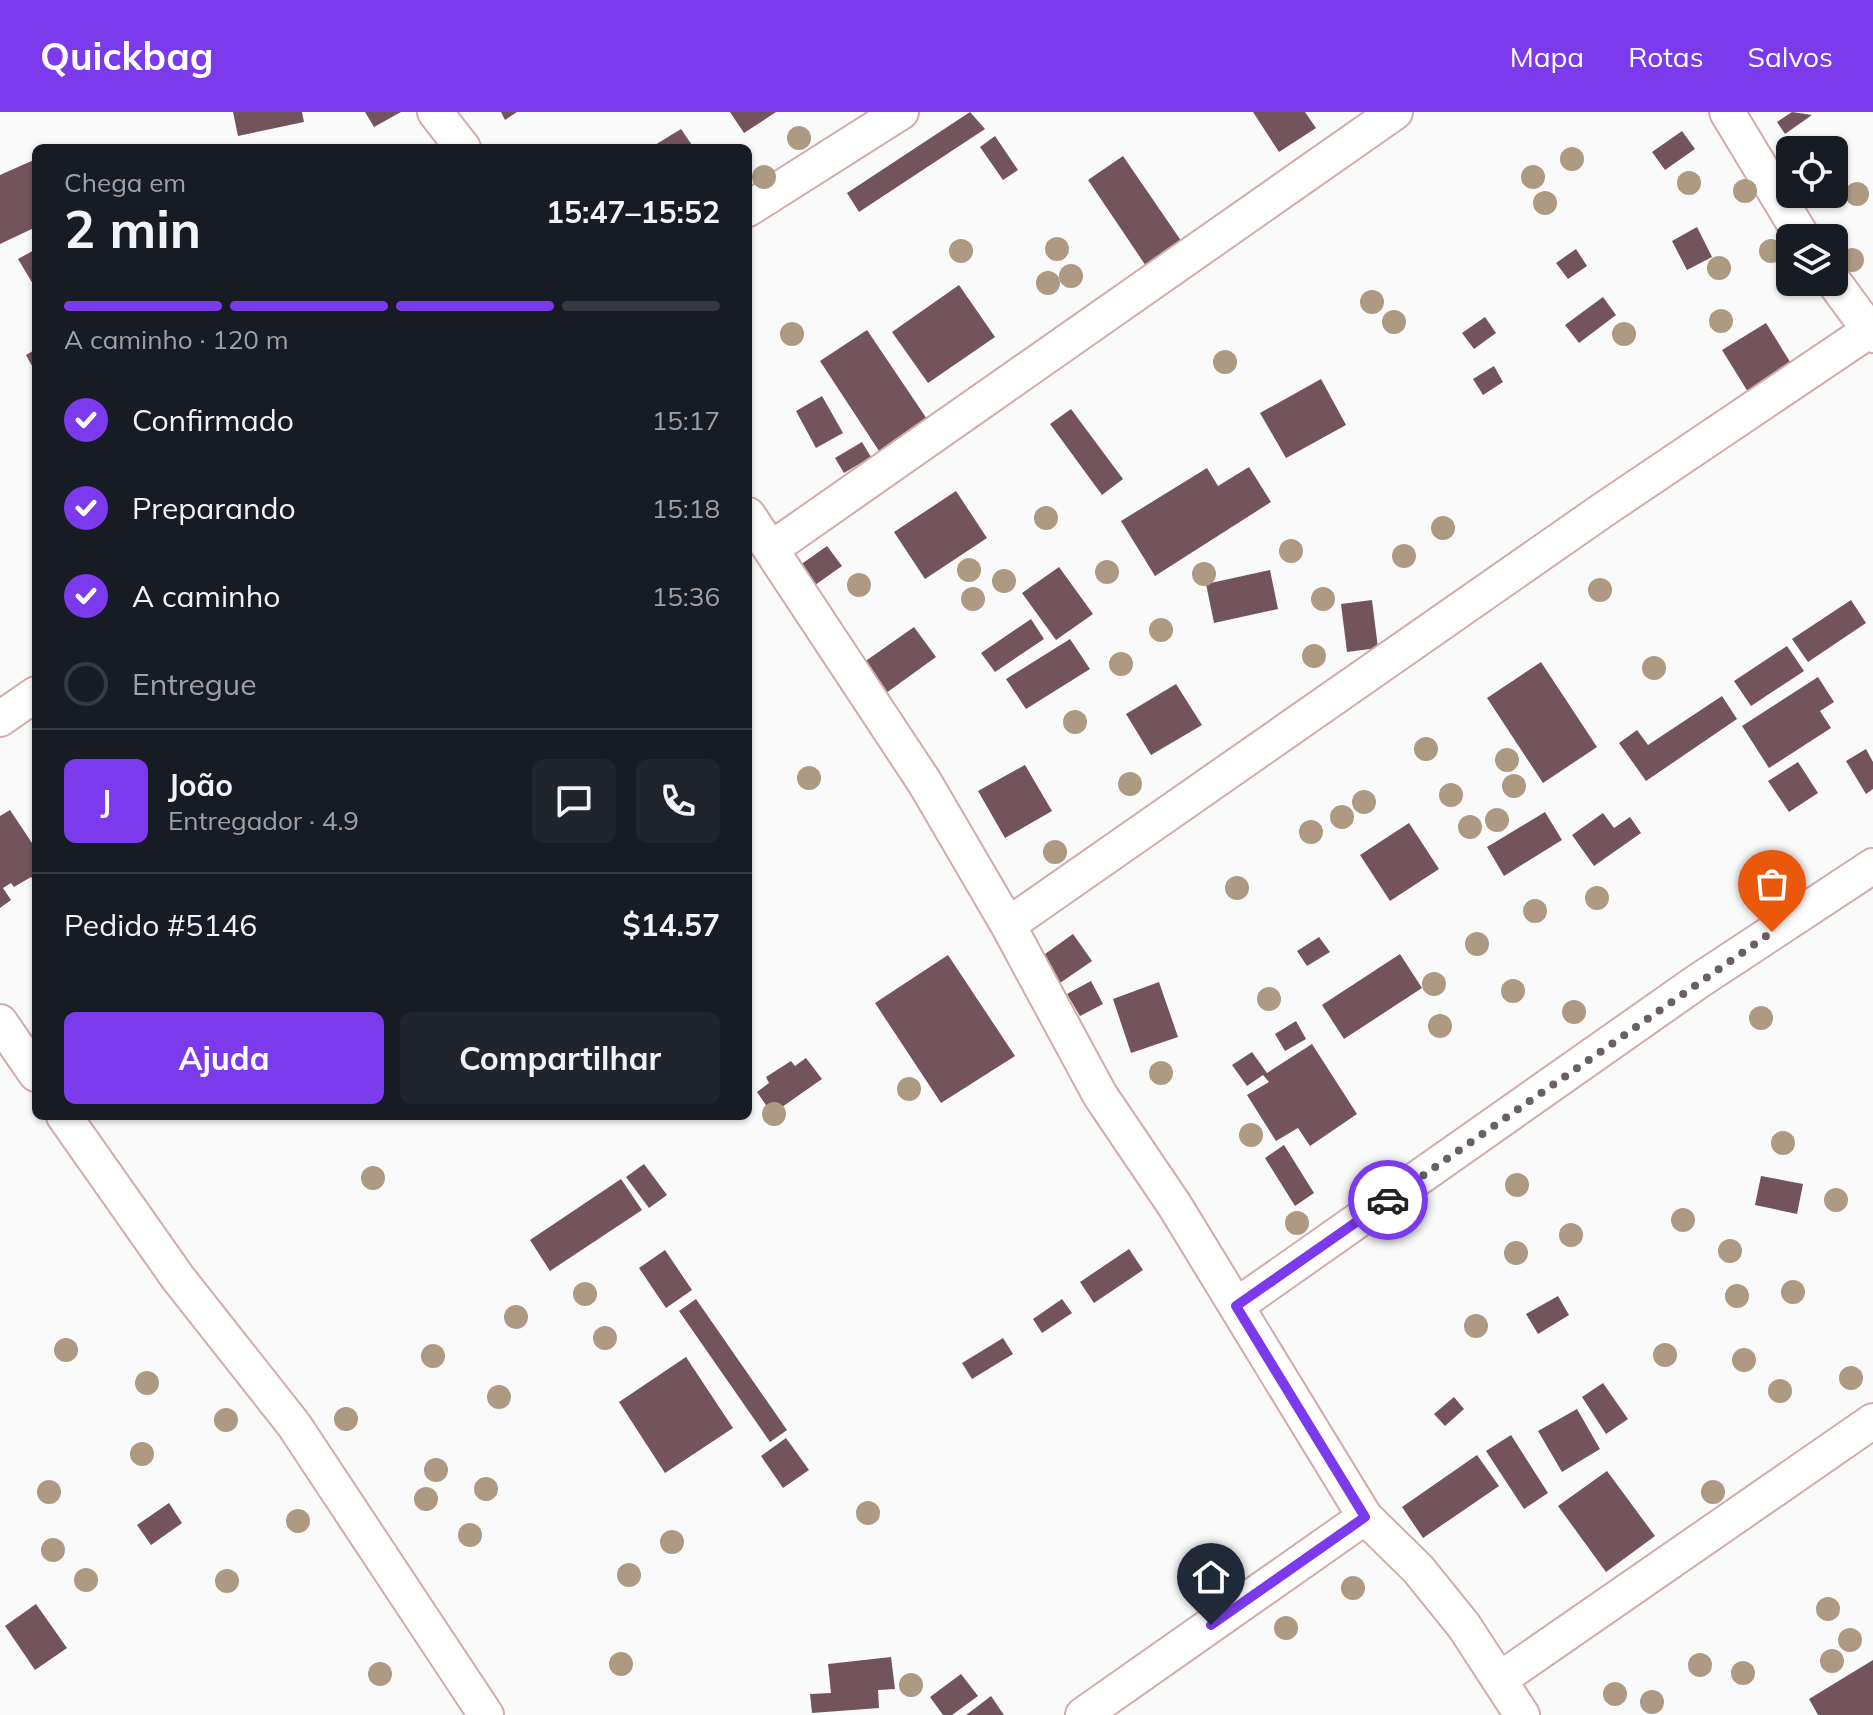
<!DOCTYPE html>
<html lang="pt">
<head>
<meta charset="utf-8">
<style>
	body { margin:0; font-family:Mulish,sans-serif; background:#20242c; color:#f1f3f6; height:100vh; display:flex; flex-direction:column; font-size:30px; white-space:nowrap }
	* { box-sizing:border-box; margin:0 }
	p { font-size:26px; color:#9ea1a6 }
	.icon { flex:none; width:44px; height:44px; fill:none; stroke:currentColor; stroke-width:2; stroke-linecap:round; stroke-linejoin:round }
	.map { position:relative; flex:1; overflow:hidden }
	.drawer { position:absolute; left:32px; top:32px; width:720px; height:976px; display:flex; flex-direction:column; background:#171b24; border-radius:12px; box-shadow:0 2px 6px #0004 }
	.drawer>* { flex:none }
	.tools { position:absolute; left:1776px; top:24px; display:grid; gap:16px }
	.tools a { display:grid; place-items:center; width:72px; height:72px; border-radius:12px; background:#171b24; box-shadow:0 2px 6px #0004; font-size:40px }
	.pin { position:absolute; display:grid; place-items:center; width:68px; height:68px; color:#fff; margin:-82px -34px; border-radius:50% 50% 50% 0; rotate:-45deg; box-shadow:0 0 8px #0007 }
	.pin .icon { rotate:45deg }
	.courier { position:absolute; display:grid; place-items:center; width:80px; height:80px; margin:-40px; border:6px solid #7c3aed; border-radius:50%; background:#fff; color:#222; box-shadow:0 2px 10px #0007 }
	.headline em { font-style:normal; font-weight:700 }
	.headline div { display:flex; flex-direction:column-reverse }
	.headline { display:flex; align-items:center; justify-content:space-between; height:136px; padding:0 32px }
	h1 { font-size:52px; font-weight:700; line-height:60px }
	.bar { display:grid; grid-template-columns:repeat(4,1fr); gap:12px 8px; align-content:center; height:96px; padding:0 32px }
	.bar i { height:10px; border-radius:6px; background:#363941 }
	.bar .active { background:#7c3aed }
	.bar p { grid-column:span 4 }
	.line { display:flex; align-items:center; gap:20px; padding:0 32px; border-top:2px solid #363941 }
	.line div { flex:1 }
	.round { display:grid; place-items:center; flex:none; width:84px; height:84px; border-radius:12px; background:#20242c }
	ol { padding:0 32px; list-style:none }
	li { display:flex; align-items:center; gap:24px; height:88px }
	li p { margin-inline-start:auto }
	li .icon { padding:8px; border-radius:50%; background:#7c3aed; color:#fff; stroke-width:4 }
	li:last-child { color:#9ea1a6 }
	li i { width:44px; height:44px; border:4px solid #363941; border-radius:50% }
	.cta { display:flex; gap:16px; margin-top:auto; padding:16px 32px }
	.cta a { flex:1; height:92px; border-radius:12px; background:#7c3aed; color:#fff; font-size:32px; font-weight:700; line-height:92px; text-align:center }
	.cta a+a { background:#20242c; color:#f1f3f6 }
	header { display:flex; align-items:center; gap:48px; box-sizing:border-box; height:112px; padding:0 40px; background:#7c3aed; color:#fff }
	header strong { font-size:38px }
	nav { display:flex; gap:44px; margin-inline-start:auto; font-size:28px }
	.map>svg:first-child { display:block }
</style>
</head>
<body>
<header>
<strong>Quickbag</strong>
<nav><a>Mapa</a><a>Rotas</a><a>Salvos</a></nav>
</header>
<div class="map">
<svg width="1873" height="1603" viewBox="0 0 1873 1603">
	<rect width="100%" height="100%" fill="#fafafa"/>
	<!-- building -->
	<path fill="#73545d" d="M233 0H302L304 10 238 24Z
		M365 0H401L374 15Z
		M501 0H517L505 8Z
		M730 0H776L744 21Z
		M970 0 985 17 859 100 847 81Z
		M1253 0H1305L1316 16 1279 40Z
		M1792 0 1812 3 1785 22 1777 10Z
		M681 17 694 36H650Z
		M1682 19 1695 37 1665 58 1652 40Z
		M995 24 1018 58 1003 68 980 35Z
		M1123 44 1184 133 1148 157 1088 68Z
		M36 47V115L0 132V63Z
		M1697 115 1712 145 1687 158 1672 129Z
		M36 137V177L18 147Z
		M1576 137 1587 154 1568 167 1556 151Z
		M959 173 995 225 928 271 892 220Z
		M1603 185 1616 203 1579 231 1565 213Z
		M1485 205 1496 221 1474 237 1462 221Z
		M1766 211 1792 253 1748 280 1722 238Z
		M867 218 929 310 881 342 820 249Z
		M36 237V261L26 243Z
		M1494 254 1503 270 1483 283 1473 267Z
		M1321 267 1346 313 1286 346 1260 301Z
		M822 284 843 321 816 336 796 299Z
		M1071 297 1123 367 1102 383 1050 312Z
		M862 330 871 345 844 361 835 346Z
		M1249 355 1271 390 1155 464 1121 409 1207 356 1218 374Z
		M956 379 987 426 925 467 894 420Z
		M827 434 842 454 808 478 793 458Z
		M1059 455 1093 502 1056 528 1022 481Z
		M1270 458 1278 497 1214 511 1206 472Z
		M1372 488 1378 536 1347 540 1341 492Z
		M1851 488 1866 511 1808 550 1792 527Z
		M1031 507 1044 527 995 560 981 541Z
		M914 515 936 545 882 584 860 553Z
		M1070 527 1090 557 1026 597 1006 567Z
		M1787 534 1804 559 1751 594 1734 569Z
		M1541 550 1597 635 1543 671 1487 586Z
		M1818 565 1834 590 1820 599 1831 616 1769 656 1742 614Z
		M1176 572 1202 613 1151 643 1126 602Z
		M1722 584 1737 607 1646 669 1619 631 1637 618 1648 633Z
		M1866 637 1873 650V677L1866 682 1846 649Z
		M1798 650 1818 681 1789 700 1768 669Z
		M1025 653 1052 699 1005 726 978 679Z
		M10 698 36 737V772L31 765 14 775 11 771 3 776 11 788 0 796V704Z
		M1545 700 1562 728 1504 764 1487 735Z
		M1603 701 1614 716 1630 705 1641 721 1594 754 1572 723Z
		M1409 711 1439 757 1390 789 1360 743Z
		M1073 822 1092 849 1057 873 1038 847Z
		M1319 825 1330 840 1307 854 1297 839Z
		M1400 842 1422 876 1344 927 1322 893Z
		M948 843 1015 944 941 991 875 891Z
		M1091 869 1103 892 1080 904 1067 882Z
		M1159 870 1178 925 1131 941 1113 887Z
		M1296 909 1306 927 1285 939 1275 922Z
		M1312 932 1357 1002 1310 1034 1298 1016 1276 1029 1247 983 1269 970 1263 963 1247 974 1232 953 1252 940 1267 961Z
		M806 946 822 967 772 1002 757 980 769 971 766 965 791 949 795 954Z
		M1284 1033 1314 1081 1295 1094 1265 1046Z
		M644 1052 667 1083 649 1096 626 1065Z
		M1761 1064 1803 1072 1797 1102 1755 1093Z
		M621 1067 642 1098 550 1159 530 1128Z
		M1129 1137 1143 1158 1094 1191 1080 1170Z
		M665 1138 692 1178 666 1196 639 1156Z
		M1558 1184 1569 1203 1538 1222 1526 1202Z
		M696 1187 787 1318 770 1330 679 1199Z
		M1062 1187 1072 1201 1042 1221 1033 1207Z
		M1003 1226 1013 1242 972 1267 962 1251Z
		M686 1245 733 1316 665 1361 619 1290Z
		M1603 1271 1628 1307 1606 1322 1582 1285Z
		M1454 1285 1464 1297 1445 1314 1434 1302Z
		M1577 1297 1600 1337 1562 1360 1538 1319Z
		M1511 1323 1548 1381 1524 1397 1486 1339Z
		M786 1326 809 1358 783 1376 761 1344Z
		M1477 1343 1499 1374 1423 1426 1402 1395Z
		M1607 1359 1655 1424 1606 1460 1558 1394Z
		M169 1391 182 1411 151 1433 137 1413Z
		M36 1492 67 1536 35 1558 5 1514Z
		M891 1545 895 1577 878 1578 879 1596 812 1601 810 1582 831 1581 828 1552Z
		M1873 1548V1603H1818L1809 1587Z
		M961 1562 978 1584 952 1603H943L930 1585Z
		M991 1584 1004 1603H966L978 1594Z"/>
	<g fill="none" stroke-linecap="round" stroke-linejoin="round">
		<!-- street casing -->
		<g stroke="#d1acaa" stroke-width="38">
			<path id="street" d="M435 0 463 36
				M1727 0 1803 126
				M748 97 901 0
				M1834 170 1873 223
				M748 403 925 671 1008 813 1100 983 1175 1094 1365 1405 1418 1457 1464 1514 1522 1603
				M771 437 1395 0
				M0 607 36 582
				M1008 813 1603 398 1873 216
				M0 910 36 962
				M64 1004 178 1166 294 1313 486 1603
				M1236 1194 1697 870 1873 754
				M1499 1568 1873 1309
				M1083 1603 1365 1405"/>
		</g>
		<!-- street -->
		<use href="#street" stroke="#fff" stroke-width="34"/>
	</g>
	<!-- trees -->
	<g fill="#ae9a83">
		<circle cx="799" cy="26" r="12"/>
		<circle cx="1572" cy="47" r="12"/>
		<circle cx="764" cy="65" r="12"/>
		<circle cx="1533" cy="65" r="12"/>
		<circle cx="1689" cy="71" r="12"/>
		<circle cx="1745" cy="79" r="12"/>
		<circle cx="1857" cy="82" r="12"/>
		<circle cx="1545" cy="91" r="12"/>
		<circle cx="1057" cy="137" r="12"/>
		<circle cx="961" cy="139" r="12"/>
		<circle cx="1771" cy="139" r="12"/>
		<circle cx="1852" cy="148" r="12"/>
		<circle cx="1719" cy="156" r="12"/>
		<circle cx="1071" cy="164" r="12"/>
		<circle cx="1048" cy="171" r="12"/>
		<circle cx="1372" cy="190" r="12"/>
		<circle cx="1721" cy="209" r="12"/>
		<circle cx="1394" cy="210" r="12"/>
		<circle cx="792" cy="222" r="12"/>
		<circle cx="1624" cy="222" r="12"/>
		<circle cx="1225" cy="250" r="12"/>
		<circle cx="1046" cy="406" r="12"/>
		<circle cx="1443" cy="416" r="12"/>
		<circle cx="1291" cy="439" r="12"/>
		<circle cx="1404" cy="444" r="12"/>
		<circle cx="969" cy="458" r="12"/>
		<circle cx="1107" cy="460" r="12"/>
		<circle cx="1204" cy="462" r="12"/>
		<circle cx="1004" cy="469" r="12"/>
		<circle cx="859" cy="473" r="12"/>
		<circle cx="1600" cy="478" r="12"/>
		<circle cx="973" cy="487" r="12"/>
		<circle cx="1323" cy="487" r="12"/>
		<circle cx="1161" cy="518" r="12"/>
		<circle cx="1314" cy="544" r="12"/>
		<circle cx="1121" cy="552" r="12"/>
		<circle cx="1654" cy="556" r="12"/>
		<circle cx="1075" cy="610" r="12"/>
		<circle cx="1426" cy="637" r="12"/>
		<circle cx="1507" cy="648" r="12"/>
		<circle cx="809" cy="666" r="12"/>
		<circle cx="1130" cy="672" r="12"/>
		<circle cx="1514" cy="674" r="12"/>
		<circle cx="1451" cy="683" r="12"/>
		<circle cx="1364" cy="690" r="12"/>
		<circle cx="1342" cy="705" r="12"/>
		<circle cx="1497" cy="708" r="12"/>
		<circle cx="1470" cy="715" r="12"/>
		<circle cx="1311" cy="720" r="12"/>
		<circle cx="1055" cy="740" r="12"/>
		<circle cx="1237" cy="776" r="12"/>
		<circle cx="1597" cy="786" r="12"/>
		<circle cx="1535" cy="799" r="12"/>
		<circle cx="1477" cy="832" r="12"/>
		<circle cx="1434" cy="872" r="12"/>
		<circle cx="1513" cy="879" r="12"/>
		<circle cx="1269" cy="887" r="12"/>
		<circle cx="1574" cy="900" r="12"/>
		<circle cx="1761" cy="906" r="12"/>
		<circle cx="1440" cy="914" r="12"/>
		<circle cx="1161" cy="961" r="12"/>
		<circle cx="909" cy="977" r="12"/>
		<circle cx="774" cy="1002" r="12"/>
		<circle cx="1251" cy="1023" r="12"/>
		<circle cx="1783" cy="1031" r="12"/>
		<circle cx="373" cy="1066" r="12"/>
		<circle cx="1517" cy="1073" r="12"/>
		<circle cx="1836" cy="1088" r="12"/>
		<circle cx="1683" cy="1108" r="12"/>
		<circle cx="1297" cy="1111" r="12"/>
		<circle cx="1571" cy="1123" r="12"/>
		<circle cx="1730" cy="1139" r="12"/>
		<circle cx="1516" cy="1141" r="12"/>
		<circle cx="1793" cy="1180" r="12"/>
		<circle cx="585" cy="1182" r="12"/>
		<circle cx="1737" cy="1184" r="12"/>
		<circle cx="516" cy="1205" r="12"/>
		<circle cx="1476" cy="1214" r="12"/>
		<circle cx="605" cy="1226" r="12"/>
		<circle cx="66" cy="1238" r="12"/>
		<circle cx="1665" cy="1243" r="12"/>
		<circle cx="433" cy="1244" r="12"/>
		<circle cx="1744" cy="1248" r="12"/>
		<circle cx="1851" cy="1266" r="12"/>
		<circle cx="147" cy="1271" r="12"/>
		<circle cx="1780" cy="1279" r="12"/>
		<circle cx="499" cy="1285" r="12"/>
		<circle cx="346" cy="1307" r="12"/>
		<circle cx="226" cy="1308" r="12"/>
		<circle cx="142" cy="1342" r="12"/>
		<circle cx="436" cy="1358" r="12"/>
		<circle cx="486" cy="1377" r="12"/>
		<circle cx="49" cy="1380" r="12"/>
		<circle cx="1713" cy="1380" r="12"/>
		<circle cx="426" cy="1387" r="12"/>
		<circle cx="868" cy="1401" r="12"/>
		<circle cx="298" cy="1409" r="12"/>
		<circle cx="470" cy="1423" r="12"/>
		<circle cx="672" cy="1430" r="12"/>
		<circle cx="53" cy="1438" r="12"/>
		<circle cx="629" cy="1463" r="12"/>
		<circle cx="86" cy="1468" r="12"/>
		<circle cx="227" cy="1469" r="12"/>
		<circle cx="1353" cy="1476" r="12"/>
		<circle cx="1828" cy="1497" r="12"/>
		<circle cx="1286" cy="1516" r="12"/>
		<circle cx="1850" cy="1528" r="12"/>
		<circle cx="1832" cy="1549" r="12"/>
		<circle cx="621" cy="1552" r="12"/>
		<circle cx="1700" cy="1553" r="12"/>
		<circle cx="1743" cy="1561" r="12"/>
		<circle cx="380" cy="1562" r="12"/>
		<circle cx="911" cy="1573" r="12"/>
		<circle cx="1615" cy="1582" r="12"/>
		<circle cx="1652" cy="1590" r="12"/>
	</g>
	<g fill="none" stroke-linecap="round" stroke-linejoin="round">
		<!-- done -->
		<path stroke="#696161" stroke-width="8" stroke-dasharray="0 14.4" d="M1388 1088 1772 820"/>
		<!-- route -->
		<path stroke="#7c3aed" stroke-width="10" d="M1211 1513 1365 1405 1236 1194 1388 1088"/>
	</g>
</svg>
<div class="tools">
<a><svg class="icon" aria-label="locate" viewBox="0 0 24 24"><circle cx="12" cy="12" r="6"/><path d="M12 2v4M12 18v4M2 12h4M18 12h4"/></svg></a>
<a><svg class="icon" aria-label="layers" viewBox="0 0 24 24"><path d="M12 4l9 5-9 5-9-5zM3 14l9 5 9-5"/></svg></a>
</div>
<div class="pin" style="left:1772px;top:820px;background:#ea580c"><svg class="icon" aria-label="bag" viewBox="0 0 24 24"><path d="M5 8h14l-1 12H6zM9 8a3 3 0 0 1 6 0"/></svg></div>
<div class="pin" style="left:1211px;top:1513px;background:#1f2937"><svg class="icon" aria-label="home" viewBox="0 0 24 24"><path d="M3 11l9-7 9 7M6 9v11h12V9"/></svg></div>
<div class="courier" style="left:1388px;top:1088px"><svg class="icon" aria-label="car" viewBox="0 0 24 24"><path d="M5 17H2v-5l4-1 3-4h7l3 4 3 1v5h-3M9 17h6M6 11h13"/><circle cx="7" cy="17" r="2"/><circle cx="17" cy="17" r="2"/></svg></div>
<section class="drawer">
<div class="headline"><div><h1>2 min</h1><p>Chega em</p></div><em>15:47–15:52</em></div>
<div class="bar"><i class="active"></i><i class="active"></i><i class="active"></i><i></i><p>A caminho · 120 m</p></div>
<ol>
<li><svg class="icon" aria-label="check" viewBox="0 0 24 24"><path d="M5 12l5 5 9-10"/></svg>Confirmado<p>15:17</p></li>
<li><svg class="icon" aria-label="check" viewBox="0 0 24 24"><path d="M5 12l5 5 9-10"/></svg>Preparando<p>15:18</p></li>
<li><svg class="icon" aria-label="check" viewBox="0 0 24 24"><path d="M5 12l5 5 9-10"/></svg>A caminho<p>15:36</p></li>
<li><i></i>Entregue</li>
</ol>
<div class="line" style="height:144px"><b class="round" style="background:#7c3aed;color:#fff">J</b><div><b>João</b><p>Entregador · 4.9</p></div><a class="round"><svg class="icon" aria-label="chat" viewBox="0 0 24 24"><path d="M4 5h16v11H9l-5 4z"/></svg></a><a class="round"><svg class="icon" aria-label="phone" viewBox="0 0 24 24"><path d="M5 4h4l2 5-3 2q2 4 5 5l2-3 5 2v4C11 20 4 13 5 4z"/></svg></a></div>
<div class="line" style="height:104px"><div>Pedido #5146</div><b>$14.57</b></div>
<div class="cta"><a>Ajuda</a><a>Compartilhar</a></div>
</section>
</div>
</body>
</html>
